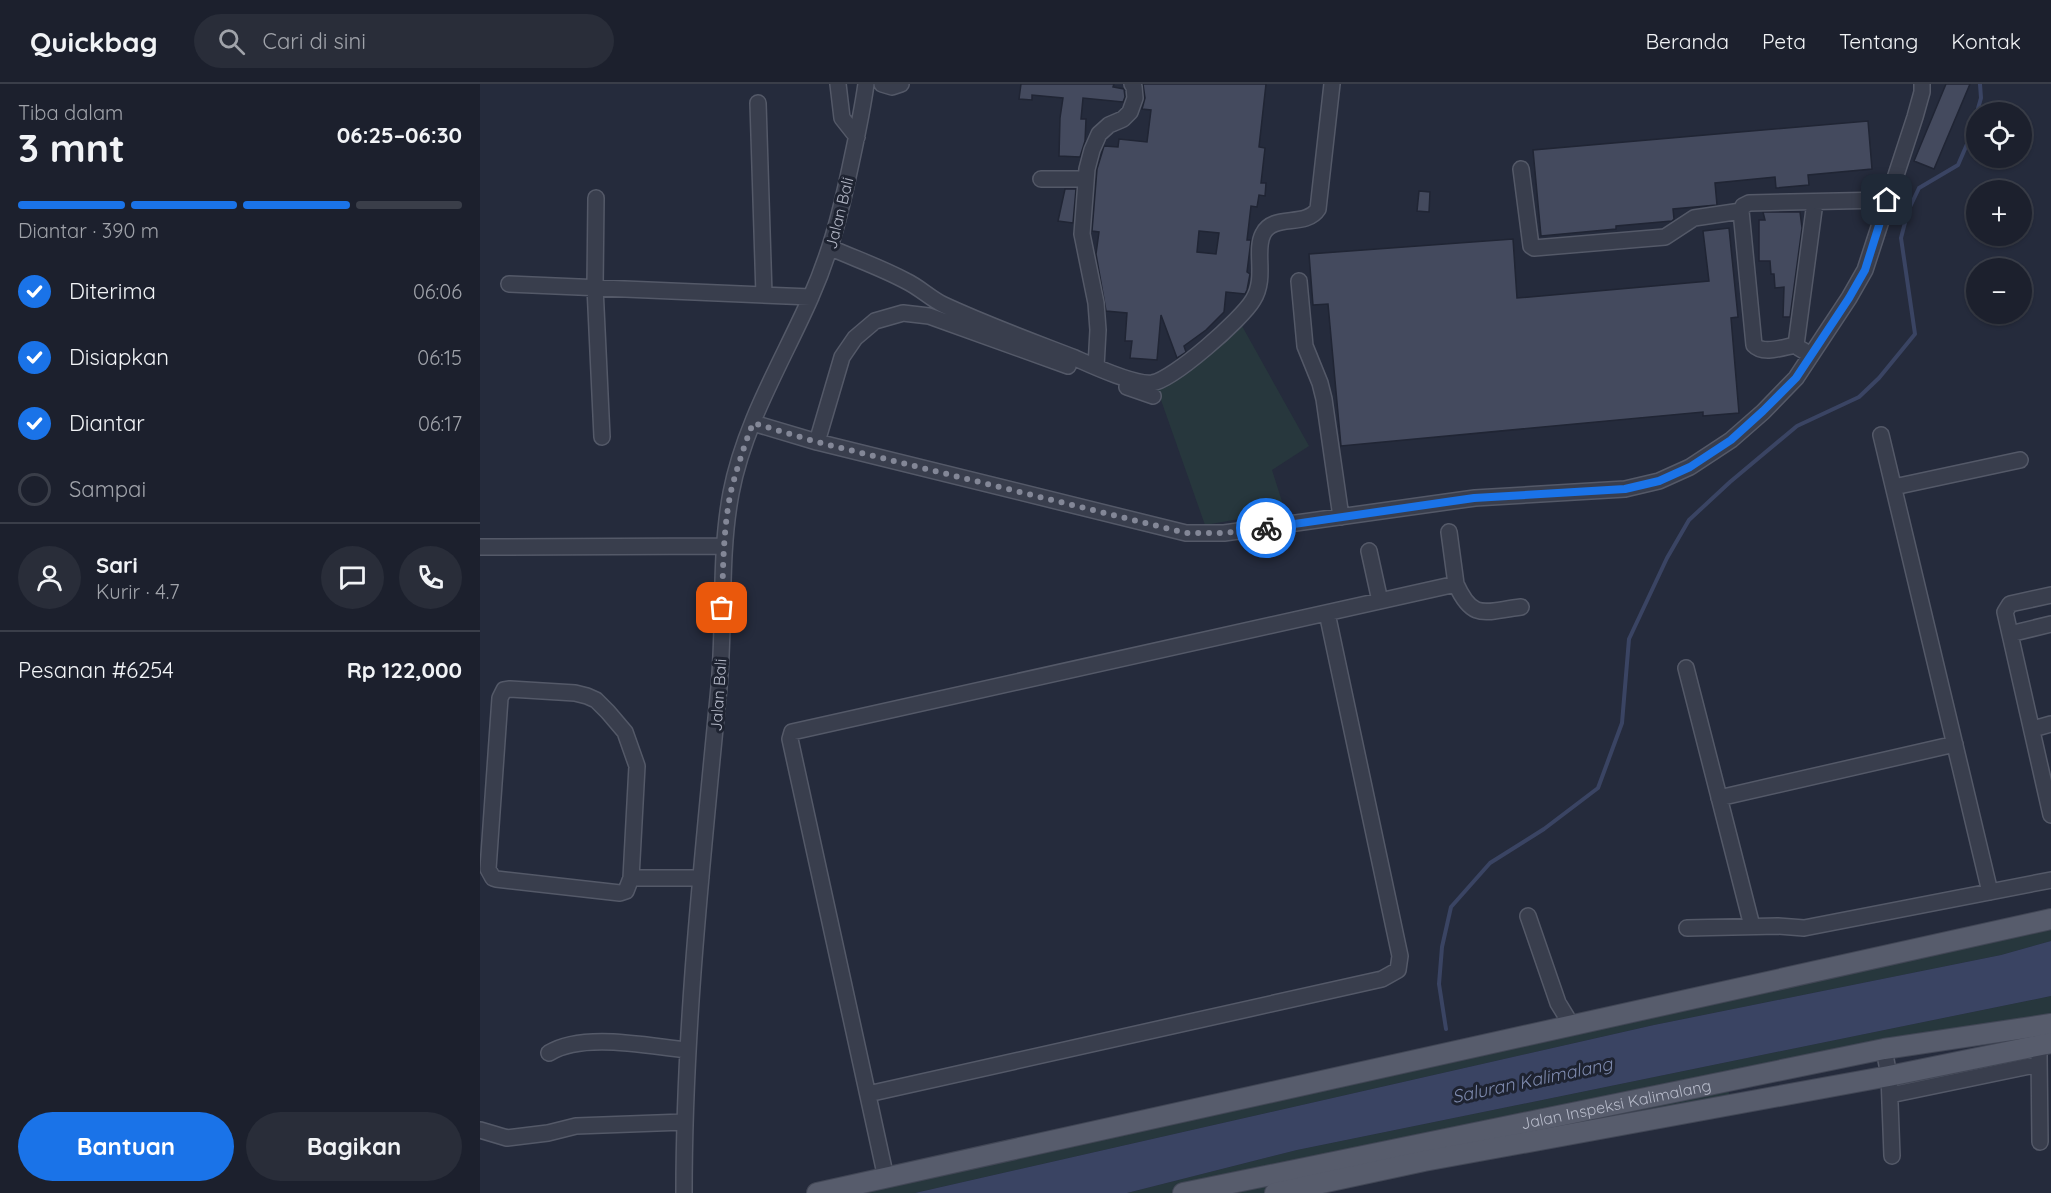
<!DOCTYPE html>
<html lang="id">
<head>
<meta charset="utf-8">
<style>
	body { margin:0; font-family:Quicksand,sans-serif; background:#292d39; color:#f1f3f6; height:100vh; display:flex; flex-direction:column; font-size:22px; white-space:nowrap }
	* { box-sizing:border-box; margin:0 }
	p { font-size:20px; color:#a0a3aa }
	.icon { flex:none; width:33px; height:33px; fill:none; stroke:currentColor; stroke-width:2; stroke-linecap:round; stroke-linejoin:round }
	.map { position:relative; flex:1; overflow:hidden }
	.panel { display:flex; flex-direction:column; background:#1c202d; width:480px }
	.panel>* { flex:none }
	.tools { position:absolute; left:1486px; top:18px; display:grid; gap:12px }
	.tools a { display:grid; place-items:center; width:66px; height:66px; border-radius:50%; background:#1c202d; box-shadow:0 2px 4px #0004,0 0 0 2px #3a3e49; font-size:30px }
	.pin { position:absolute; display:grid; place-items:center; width:51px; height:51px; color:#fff; margin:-26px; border-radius:12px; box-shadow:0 3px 9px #0006 }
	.courier { position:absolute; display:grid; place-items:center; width:60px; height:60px; margin:-30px; border:4px solid #1a73e8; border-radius:50%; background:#fff; color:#222; box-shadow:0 2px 8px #0007 }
	.summary em { font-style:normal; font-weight:700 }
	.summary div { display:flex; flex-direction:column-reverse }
	.summary { display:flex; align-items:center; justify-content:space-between; height:102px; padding:0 18px }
	h1 { font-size:39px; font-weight:700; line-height:45px }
	.bar { display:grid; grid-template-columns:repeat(4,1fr); gap:9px 6px; align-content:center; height:72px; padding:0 18px }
	.bar i { height:8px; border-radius:4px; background:#3a3e49 }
	.bar .selected { background:#1a73e8 }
	.bar p { grid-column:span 4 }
	.line { display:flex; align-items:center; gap:15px; padding:0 18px; border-top:2px solid #3a3e49 }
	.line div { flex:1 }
	.round { display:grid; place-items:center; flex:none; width:63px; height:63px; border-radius:32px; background:#292d39 }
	ol { padding:0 18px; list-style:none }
	li { display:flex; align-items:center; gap:18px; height:66px }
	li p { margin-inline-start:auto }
	li .icon { padding:6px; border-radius:50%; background:#1a73e8; color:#fff; stroke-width:4 }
	li:last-child { color:#a0a3aa }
	li i { width:33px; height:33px; border:3px solid #3a3e49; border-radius:50% }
	.primary-button { display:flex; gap:12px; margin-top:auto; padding:12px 18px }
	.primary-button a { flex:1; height:69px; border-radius:36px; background:#1a73e8; color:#fff; font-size:24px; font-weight:700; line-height:69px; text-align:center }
	.primary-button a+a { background:#292d39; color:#f1f3f6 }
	header { display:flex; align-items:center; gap:36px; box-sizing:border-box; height:84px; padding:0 30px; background:#1c202d; border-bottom:2px solid #3a3e49 }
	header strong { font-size:28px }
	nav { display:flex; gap:33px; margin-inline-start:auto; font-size:21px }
	.search { width:420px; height:54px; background:#292d39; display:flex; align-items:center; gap:15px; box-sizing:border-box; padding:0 21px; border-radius:33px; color:#a0a3aa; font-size:22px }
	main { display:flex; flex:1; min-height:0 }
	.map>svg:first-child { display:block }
</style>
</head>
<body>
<header>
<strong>Quickbag</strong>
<div class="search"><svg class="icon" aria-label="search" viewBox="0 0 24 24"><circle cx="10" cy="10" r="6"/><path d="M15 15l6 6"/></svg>Cari di sini</div>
<nav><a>Beranda</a><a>Peta</a><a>Tentang</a><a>Kontak</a></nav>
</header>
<main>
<section class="panel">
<div class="summary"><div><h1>3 mnt</h1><p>Tiba dalam</p></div><em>06:25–06:30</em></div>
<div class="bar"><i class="selected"></i><i class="selected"></i><i class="selected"></i><i></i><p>Diantar · 390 m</p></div>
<ol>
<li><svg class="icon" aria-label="check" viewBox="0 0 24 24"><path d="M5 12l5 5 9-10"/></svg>Diterima<p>06:06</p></li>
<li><svg class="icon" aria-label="check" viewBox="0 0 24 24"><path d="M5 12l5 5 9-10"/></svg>Disiapkan<p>06:15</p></li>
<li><svg class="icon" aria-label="check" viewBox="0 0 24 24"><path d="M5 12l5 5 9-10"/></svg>Diantar<p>06:17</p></li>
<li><i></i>Sampai</li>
</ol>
<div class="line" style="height:108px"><a class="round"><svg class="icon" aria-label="person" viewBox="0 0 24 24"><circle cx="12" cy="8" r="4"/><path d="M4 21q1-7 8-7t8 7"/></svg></a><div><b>Sari</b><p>Kurir · 4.7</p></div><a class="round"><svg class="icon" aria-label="chat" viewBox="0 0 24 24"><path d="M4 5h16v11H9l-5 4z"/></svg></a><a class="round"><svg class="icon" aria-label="phone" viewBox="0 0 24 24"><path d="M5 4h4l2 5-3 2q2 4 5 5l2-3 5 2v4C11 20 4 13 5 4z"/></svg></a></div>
<div class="line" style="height:78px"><div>Pesanan #6254</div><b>Rp 122,000</b></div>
<div class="primary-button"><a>Bantuan</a><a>Bagikan</a></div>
</section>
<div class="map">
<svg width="1571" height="1109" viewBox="0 0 1571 1109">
	<rect width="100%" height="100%" fill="#252b3c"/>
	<!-- green -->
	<path fill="#27373d" d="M762 242 829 362 792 386 805 427 725 441 675 299Z
		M1571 835V857L1521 871 1174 941 435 1109H336Z
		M1571 912V940L1247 997 1251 1020 795 1109H647L817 1066Z"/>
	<!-- water -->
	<path fill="#3a4463" d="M1571 857V912L817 1066 647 1109H435L1174 941 1521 871Z"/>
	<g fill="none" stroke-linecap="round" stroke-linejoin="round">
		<!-- stream -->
		<path stroke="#3a4463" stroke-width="4" d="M1497 28 1501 14 1500 0
			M966 945 959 900 962 863 971 823 1010 779 1064 745 1118 704 1142 639 1149 555 1187 474 1209 436 1250 398 1317 342 1379 313 1399 294 1435 250 1421 154 1428 127 1439 104 1478 81 1494 44 1497 30"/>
	</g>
	<!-- building -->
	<path fill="#444a5e" stroke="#202534" stroke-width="1.5" fill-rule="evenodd" d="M541 0H634L633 3 644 5 645 13 643 18 603 14 601 35H606L605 57 600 73 579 72 580 34 583 14 552 11V16L539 15Z
		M663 0H786L779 63 785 64 781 99H786L785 112 779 111 777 123 771 122 767 156H771L767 188 770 190 767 206 765 210 746 208 744 228 726 246 704 262 706 268 697 274 681 231 677 276 650 274 652 257H645L647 229 626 227 616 170 619 148 612 147 617 85 624 62 638 63 639 55 667 58 671 26 662 25 665 14ZM719 147 739 149 736 170 717 168Z
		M1466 0H1490L1454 85 1434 77Z
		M1388 37 1392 85 1328 91 1329 101 1296 104 1295 93 1235 99 1237 121 1193 125 1194 135 1192 137 1136 142V145L1061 152 1053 66Z
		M585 105H596L593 139 578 137Z
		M939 107 950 108 949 128 937 127Z
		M1283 128H1320L1322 144 1310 233H1303L1304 203 1295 204 1294 190H1291L1290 177H1279V136H1285Z
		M1249 144 1258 233 1251 234 1259 329 1223 332V328L861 362 848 220 833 221 829 170 1033 155 1037 214 1229 197 1223 147Z"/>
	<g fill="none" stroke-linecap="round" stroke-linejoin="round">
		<!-- minor casing -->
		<g stroke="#545968" stroke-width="18">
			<path id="minor" d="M358 0 362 34 377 53
				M402 0 412 3 421 0
				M278 19 284 211
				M1041 85 1051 162 1054 164 1185 153 1214 134 1261 127 1263 122 1269 119 1407 116
				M561 95H606
				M116 114 115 203 122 353
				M1261 127 1274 261C1283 271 1304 263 1316 261L1319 264 1331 271
				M351 164C376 175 402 184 426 197 439 203 451 215 464 221 507 241 551 257 595 274 613 282 654 301 672 299 693 296 762 235 773 216 787 194 774 167 783 150 793 129 826 144 838 125L852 0
				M819 197 825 262 840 299 844 315 861 433
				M29 200 331 213
				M1316 261 1335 118
				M616 283 618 246 616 219 602 150 607 85 612 66 619 50 629 41 643 35 650 28 655 14 654 3 652 0
				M647 303 673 312
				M273 339 337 358 362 273 375 254 395 237 423 229 449 232 588 282
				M1401 351 1510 808
				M337 358 706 449H744L995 414 1145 405 1179 397 1210 383 1251 356 1283 328 1316 294 1369 214 1385 186 1435 33 1442 8V0
				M1414 403 1540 376
				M969 448 976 500
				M0 463 244 462
				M889 467 900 517
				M1571 511 1530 520 1525 528 1571 731
				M1530 550 1571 540
				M1206 584 1272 842
				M30 605 95 609 107 612 116 616 128 628 145 648 157 682 151 794 146 807 140 809 16 795 13 794 8 785 20 614 24 606Z
				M1553 645 1571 640
				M1239 714 1475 660
				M151 794H221
				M1048 832 1078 919 1092 942
				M1207 844 1298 842 1324 844 1571 796
				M1404 965 1409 992 1412 1072
				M69 969C103 948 167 962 207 966
				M1559 971 1560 1058
				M388 1010 902 895 918 886 920 872 847 529
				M1410 1011 1559 980
				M0 1046 27 1054 68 1049 96 1042 204 1038
				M406 1094 310 655 312 648 976 500C993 538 1005 527 1041 523
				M204 1109C204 940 223 771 239 603 245 539 239 473 251 409 264 340 302 278 330 215 350 170 360 131 370 84 376 56 382 29 386 0"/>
		</g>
		<!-- major casing -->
		<g stroke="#424756" stroke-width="22">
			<g id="major">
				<path d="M337 1109 1571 835"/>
				<path id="s1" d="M703 1109 1404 965 1571 940"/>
				<path d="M795 1109 944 1077 1409 992 1571 959"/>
			</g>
		</g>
		<!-- minor -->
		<use href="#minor" stroke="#393e4d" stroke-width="15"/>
		<!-- major -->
		<use href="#major" stroke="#575c6c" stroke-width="20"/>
	</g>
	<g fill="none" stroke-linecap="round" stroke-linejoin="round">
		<!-- done -->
		<path stroke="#838797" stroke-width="6" stroke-dasharray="0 10.8" d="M242 524C243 486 243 445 251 407 257 384 264 362 273 339L337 358 706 449H744L786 444"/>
		<!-- route -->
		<path stroke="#1a73e8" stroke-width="8" d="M786 444 994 414 1145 405 1179 397 1210 383 1251 356 1283 327 1316 294 1369 214 1385 186 1407 116"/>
	</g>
	<g text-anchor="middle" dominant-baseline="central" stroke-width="6" stroke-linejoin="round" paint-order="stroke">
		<!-- street labels -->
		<g font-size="16" fill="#b5b9c8" stroke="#1e2331">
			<text transform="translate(359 129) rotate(-76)">Jalan Bali</text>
			<text transform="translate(238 611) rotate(-86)">Jalan Bali</text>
			<text stroke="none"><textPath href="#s1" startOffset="442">Jalan Inspeksi Kalimalang</textPath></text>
		</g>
		<!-- water labels -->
		<g font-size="18" font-style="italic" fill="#7e8aae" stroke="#1e2331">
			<text transform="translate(1052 996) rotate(-12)">Saluran Kalimalang</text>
		</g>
	</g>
</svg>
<div class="tools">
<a><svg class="icon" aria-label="locate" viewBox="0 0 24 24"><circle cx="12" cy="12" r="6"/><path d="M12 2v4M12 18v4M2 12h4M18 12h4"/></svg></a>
<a>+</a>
<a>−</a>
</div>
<div class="pin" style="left:242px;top:524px;background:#ea580c"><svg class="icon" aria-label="bag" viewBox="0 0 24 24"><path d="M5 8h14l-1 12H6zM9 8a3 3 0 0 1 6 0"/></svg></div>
<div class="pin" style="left:1407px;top:116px;background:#1f2937"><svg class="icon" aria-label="home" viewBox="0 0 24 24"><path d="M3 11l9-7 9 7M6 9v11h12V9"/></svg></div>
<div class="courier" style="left:786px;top:444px"><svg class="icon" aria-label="bike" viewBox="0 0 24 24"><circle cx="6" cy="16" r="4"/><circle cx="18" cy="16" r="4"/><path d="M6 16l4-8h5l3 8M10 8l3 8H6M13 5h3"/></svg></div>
</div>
</main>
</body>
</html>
